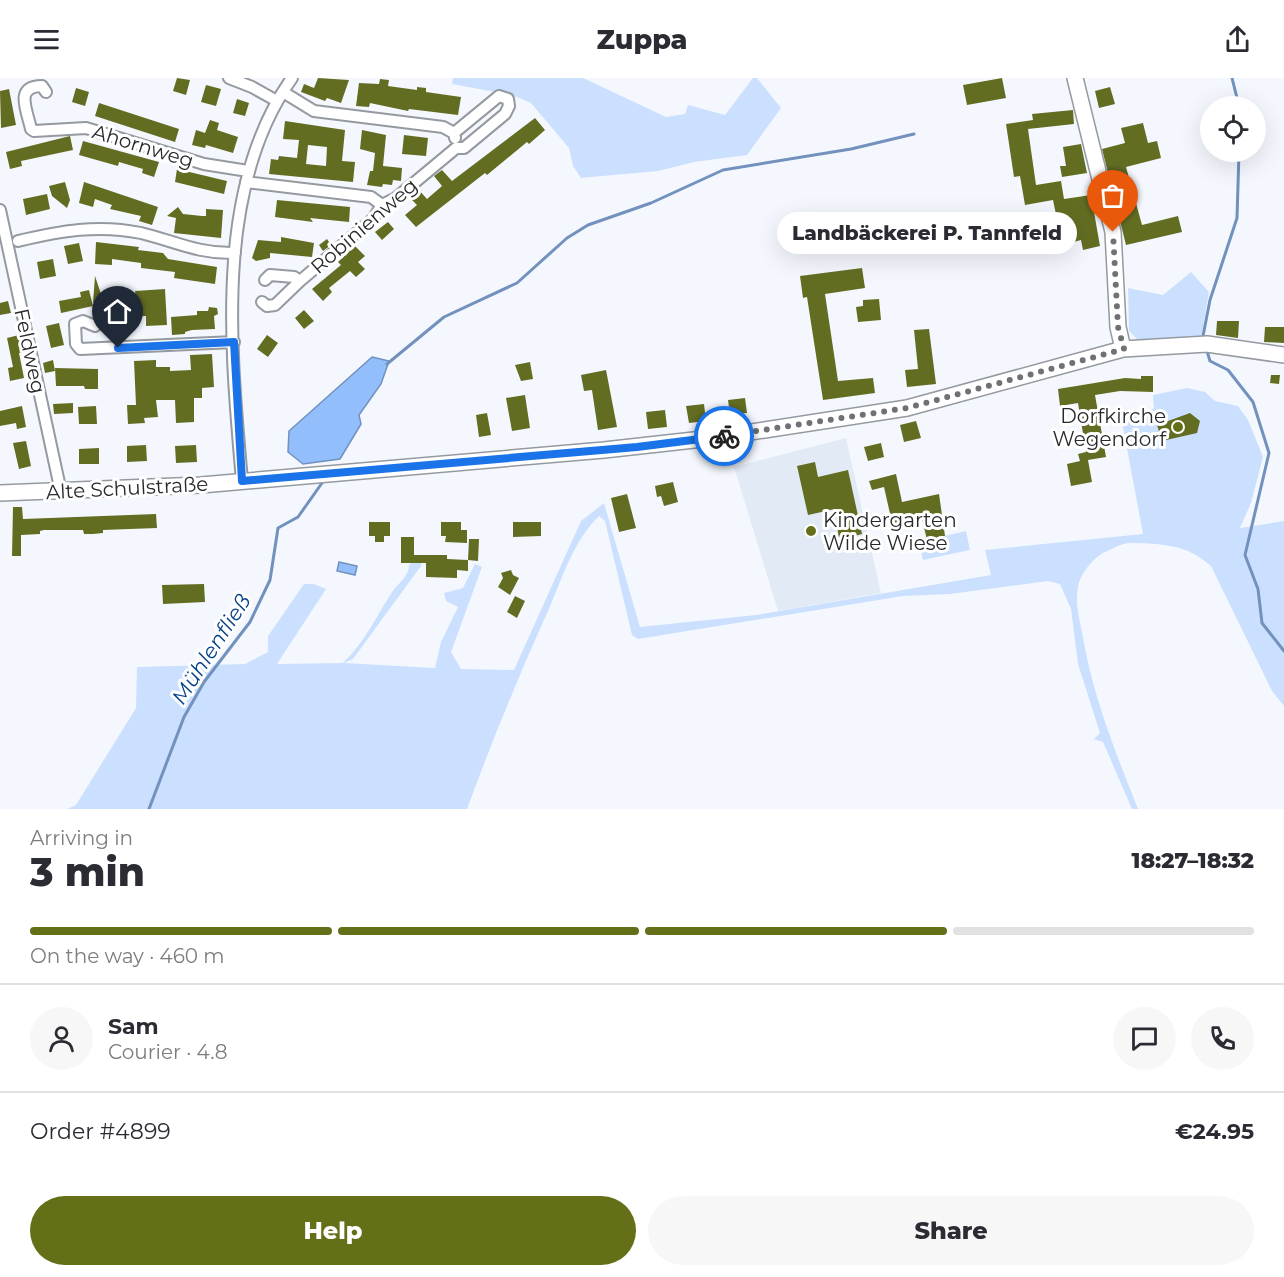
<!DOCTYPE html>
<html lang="en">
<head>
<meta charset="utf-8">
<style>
	body { margin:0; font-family:Montserrat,sans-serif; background:#f7f7f7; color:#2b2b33; height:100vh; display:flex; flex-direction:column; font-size:22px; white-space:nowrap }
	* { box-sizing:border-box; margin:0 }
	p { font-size:20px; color:#7c7c81 }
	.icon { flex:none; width:33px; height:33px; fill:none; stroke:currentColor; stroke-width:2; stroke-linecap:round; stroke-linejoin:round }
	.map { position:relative; height:731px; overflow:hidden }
	.sheet { display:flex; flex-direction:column; background:#fff; flex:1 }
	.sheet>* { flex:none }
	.buttons { position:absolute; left:1200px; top:18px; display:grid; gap:12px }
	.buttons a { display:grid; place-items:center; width:66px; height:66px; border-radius:50%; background:#fff; box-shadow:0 6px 24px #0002; font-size:30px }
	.pin { position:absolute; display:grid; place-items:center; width:51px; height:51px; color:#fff; margin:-62px -26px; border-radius:50% 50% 50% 0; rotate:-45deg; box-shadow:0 0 6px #0007 }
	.pin .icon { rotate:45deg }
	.courier { position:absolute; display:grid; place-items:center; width:60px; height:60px; margin:-30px; border:4px solid #1a73e8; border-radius:50%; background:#fff; color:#222; box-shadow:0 2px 8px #0007 }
	.bubble { position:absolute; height:42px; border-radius:21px; background:#fff; box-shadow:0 6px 24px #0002; font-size:20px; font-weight:800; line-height:42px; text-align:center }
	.overview em { font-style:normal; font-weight:800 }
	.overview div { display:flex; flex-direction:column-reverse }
	.overview { display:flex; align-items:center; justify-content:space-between; height:102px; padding:0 30px }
	h1 { font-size:39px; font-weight:800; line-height:45px }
	.bar { display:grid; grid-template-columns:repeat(4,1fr); gap:9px 6px; align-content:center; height:72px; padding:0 30px }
	.bar i { height:8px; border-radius:4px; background:#e1e1e2 }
	.bar .selected { background:#656f18 }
	.bar p { grid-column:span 4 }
	.line { display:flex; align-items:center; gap:15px; padding:0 30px; border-top:2px solid #e1e1e2 }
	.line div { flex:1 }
	.round { display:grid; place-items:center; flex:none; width:63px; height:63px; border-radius:32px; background:#f7f7f7 }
	.primary-button { display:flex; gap:12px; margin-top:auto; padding:12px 30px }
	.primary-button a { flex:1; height:69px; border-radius:36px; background:#656f18; color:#fff; font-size:24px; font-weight:800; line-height:69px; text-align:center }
	.primary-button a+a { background:#f7f7f7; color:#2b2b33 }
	header { display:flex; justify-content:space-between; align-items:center; height:78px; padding:0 30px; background:#fff; font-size:27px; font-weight:800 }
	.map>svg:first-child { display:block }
</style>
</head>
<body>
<header><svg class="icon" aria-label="menu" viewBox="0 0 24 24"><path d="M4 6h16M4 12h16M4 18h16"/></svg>Zuppa<svg class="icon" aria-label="share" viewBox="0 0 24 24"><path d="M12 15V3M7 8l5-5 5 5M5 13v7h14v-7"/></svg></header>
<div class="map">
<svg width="1284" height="731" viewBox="0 0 1284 731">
	<rect width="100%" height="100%" fill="#f4f8fe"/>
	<!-- built -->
	<path fill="#e2eaf5" d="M846 360 881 515 778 533 734 389Z"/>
	<!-- green -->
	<path fill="#cbe0fe" d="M453 0H583L666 39 685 36 688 27 725 37 753 0H757L781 30 747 77 694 84 658 93 581 100 573 88 569 70 531 25 512 17 452 6Z
		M1191 194 1209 214 1201 260 1138 262 1129 253 1128 210 1163 217Z
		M1187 310 1205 314 1215 323 1238 328 1248 342 1263 379 1251 425 1240 450 1284 443V628L1272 613 1211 488C1186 466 1163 466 1131 465 1122 465 1114 470 1105 474 1094 479 1080 496 1078 509 1075 523 1079 540 1082 554 1092 616 1115 673 1138 731H1132L1103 664 1094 661 1100 655 1078 586 1071 531 1060 506 1048 503 950 516 903 518 638 561 632 557 605 443 599 438C573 464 563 498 549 531 519 597 492 663 467 731H67L76 727 136 630 137 589 245 586 268 574V558L304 506H314L326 511 277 586 343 585C364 565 376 539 392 514 398 505 409 499 409 487L422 477 421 488 353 581 344 585 435 590 441 564 458 529 446 523 444 515 463 510 475 486 482 489 451 574 461 591 514 592 581 443 604 425 640 549 756 537 991 497 985 472 1143 456 1120 333 1154 331 1153 317Z
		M966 453 970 472 923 482 919 464Z"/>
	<!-- water -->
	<path fill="#92befb" stroke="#7291bd" stroke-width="1.5" d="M372 279 389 283 381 306 359 337 361 346 340 381 303 386 288 374 289 353Z
		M339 484 357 488 355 497 337 493Z"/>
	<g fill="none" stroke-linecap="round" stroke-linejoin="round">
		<!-- stream -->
		<path stroke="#7291bd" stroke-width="3" d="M1232 0 1239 28
			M1203 258 1210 222 1237 140 1239 74
			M1207 273 1210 283 1228 292 1253 324 1269 375 1245 477 1258 511 1262 545 1284 573
			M387 286 444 239 517 205 567 160 588 147 651 125 723 92 851 71 914 56
			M149 731 184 639 204 604 250 544 270 502 278 450 298 439 322 405"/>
	</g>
	<!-- building -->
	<path fill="#636d22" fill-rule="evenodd" d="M177 0 190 2 186 17 173 13Z
		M318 0 349 2 341 25 327 20 325 23 301 14 304 6 314 10Z
		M1002 0 1006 20 967 27 963 7Z
		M380 1 389 2 388 8 417 12V9L426 10V14L461 19 458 37 409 31 408 33 370 25 369 29 356 28 359 5 379 6Z
		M206 7 221 11 216 28 201 24Z
		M1110 9 1115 26 1099 30 1095 13Z
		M76 10 89 14 85 28 72 24Z
		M9 11 16 47 1 50 0 13Z
		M237 21 249 25 245 38 233 35Z
		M99 25 179 51 175 64 95 38Z
		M1073 32 1074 46 1028 51 1036 107 1061 103 1064 121 1091 117 1100 168 1083 172 1081 162 1048 171 1045 154 1059 151 1053 122 1025 127 1020 98 1014 99 1006 46 1033 42 1032 36Z
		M535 40 545 52 529 66 527 64 487 97 485 95 416 149 405 137 417 127 409 119 418 111 427 121 442 108 434 98 442 92 452 103Z
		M210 42 219 45 217 52 238 59 233 75 206 67 205 70 192 67 196 52 205 55Z
		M285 43 345 52 342 83 355 84 353 104 269 96 271 81 278 82 279 78 297 80 299 62 283 61ZM308 67 327 69 326 88 306 86Z
		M1143 45 1148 65 1157 63 1161 80 1126 89 1142 147 1178 138 1182 154 1126 167 1102 71 1125 65 1121 50Z
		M362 52 386 57 383 88 402 90 401 103 393 102 392 107 383 106 382 109 367 107 370 93H373L375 75 360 71Z
		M404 57 428 60 426 78 402 76Z
		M70 58 73 72 21 83 22 88 10 91 6 74Z
		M83 63 159 84 154 99 142 95 143 91 119 84 118 88 79 77Z
		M1081 66 1087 95 1062 99 1060 88H1066L1063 69Z
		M177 91 227 103 224 116 175 104Z
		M65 104 70 122 67 130 52 118 49 108Z
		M84 104 158 129 152 147 139 143 141 138 110 131 112 127 95 121 93 129 79 125Z
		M47 116 50 131 26 137 23 121Z
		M277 122 350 129 349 144 310 140 313 144 275 139Z
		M178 129 183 136 202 138H206V131L223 132 221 160 174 155 176 140 167 138Z
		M388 144 394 151 382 162 375 154Z
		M281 159 314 165 312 179 270 175V180L256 183 252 180 258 162 281 164Z
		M327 161 331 167 323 173 319 167Z
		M96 164 139 169 138 172 163 175 168 181 217 189 215 206 174 200 175 194 141 190V185L112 181V187L95 186Z
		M79 165 83 183 68 186 64 168Z
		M355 168 365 178 358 184 365 191 356 199 350 193 329 210 332 214 323 223 312 211 341 187 338 184Z
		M53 181 56 198 40 201 37 184Z
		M862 190 865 210 825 216 838 303 873 300 875 315 823 322 807 219 803 220 800 198Z
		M95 198 103 222 93 225Z
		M165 211 167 247 146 248V238L123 239 122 222 136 221 135 213Z
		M89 212 93 228 61 235 59 223 81 219 80 214Z
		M879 221 881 242 858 244 856 229 863 228V222Z
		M8 223 11 235 0 237V225Z
		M209 229 217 230 218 236 214 238 215 251 192 252 185 254V256L172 257 171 239 197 237V233H208Z
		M304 232 314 243 304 251 295 240Z
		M1217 243H1239L1238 260 1216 257Z
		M59 245 64 267 51 270 46 248Z
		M1265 249H1284V265L1264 264Z
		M929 251 936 306 907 309 905 292 918 291 914 252Z
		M19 257 23 274 19 275 24 300 10 303 8 290 13 289 7 260Z
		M267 257 278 265 268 279 257 271Z
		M212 276 214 309 202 310V320H194V344L176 345 175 322H156L158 339 144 340 145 345 128 346 127 327H136L134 283 156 282V289H170V293L191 292 190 277Z
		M53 282 55 293 45 295 43 285Z
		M530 284 533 301 521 303 515 287Z
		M55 290 98 291V311H85L84 308H56Z
		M606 292 617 349 598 352 592 312 584 313 581 297Z
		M1271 297H1280L1279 306 1270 305Z
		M1141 298H1153V314L1120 313 1095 317 1106 379 1088 382 1092 404 1071 408 1067 386 1080 383 1078 376 1086 374 1078 325 1060 328 1058 311 1125 300 1141 301Z
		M525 317 530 350 512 353 506 320Z
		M745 320 747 335 730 337 728 322Z
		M73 325V335L54 336 53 326Z
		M704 326 706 343 689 345 686 328Z
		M22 328 26 349 17 351 16 345 0 348V333Z
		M96 328 97 346H79L78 329Z
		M665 332 667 349 648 351 646 334Z
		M487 335 491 357 479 359 476 337Z
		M1190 335 1200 343 1197 355 1162 363 1157 347Z
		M916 343 921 360 904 364 900 347Z
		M26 363 31 388 19 391 13 365Z
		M881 365 884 379 868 383 864 369Z
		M146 367 147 383 127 384V368Z
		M196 367 197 384 176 385 175 368Z
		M99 370V386H79V371Z
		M815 384 818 399 848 392 862 456 839 462 835 431 808 437 797 388Z
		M896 396 902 424 939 416 945 458 927 462 922 441 893 449 884 409 872 412 869 403Z
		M673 404 678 424 664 428 661 418 657 419 655 408Z
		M627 416 636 450 619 454 611 420Z
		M13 429H22L23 441 156 436 157 450 103 452V455L93 456H84L83 452H44L40 453V456L21 457V478H12Z
		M369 444H390V458H384V464H375V458H369Z
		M441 444H461V452H467V465L445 464 446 458H441Z
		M513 444H541V458L513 459Z
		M401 459H414V477H447V481L468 482 469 461H479L478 483 468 482V493L457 492V500L426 499V485H401Z
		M511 492 513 497 519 500 510 517 498 509 503 500 501 495Z
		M204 506 205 524 163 526 162 507Z
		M515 518 525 523 517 540 507 534Z"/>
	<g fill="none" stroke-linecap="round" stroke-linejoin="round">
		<!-- street casing -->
		<g stroke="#9599a0" stroke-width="14">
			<path id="street" d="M229 0 252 9 277 23
				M46 14 42 8C14 8 27 32 31 51L34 53 86 50 204 86 248 93
				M283 14 314 33 443 49 454 55 455 60
				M246 104 371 119 382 127
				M0 132 61 414
				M18 163C60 153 98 146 141 155 174 163 198 176 235 175
				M265 202 270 197 294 199 300 203 373 141 382 127 396 120 456 70H464L505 36 509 28 508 21 499 18 454 55
				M262 224 267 228 275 227 300 203
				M95 248 83 243 75 246 76 266 80 271 234 264
				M242 403C231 274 213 111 292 0"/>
		</g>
		<!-- secondary casing -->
		<g stroke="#9599a0" stroke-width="18">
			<path id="secondary" d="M1075 0 1113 154 1118 249 1123 271
				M0 415 201 407 604 372 712 360 907 330 1123 271 1207 266 1284 277"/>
		</g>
		<!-- street -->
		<use href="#street" stroke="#fff" stroke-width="10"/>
		<!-- secondary -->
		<use href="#secondary" stroke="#fff" stroke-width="15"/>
	</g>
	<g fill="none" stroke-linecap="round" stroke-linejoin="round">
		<!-- done -->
		<path stroke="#6f7176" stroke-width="6" stroke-dasharray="0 10.8" d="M724 358 907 330 1124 271 1118 249 1113 154"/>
		<!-- route -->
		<path stroke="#1a73e8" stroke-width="8" d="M118 270 234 264 242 403 637 369 724 358"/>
	</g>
	<!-- markers -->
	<g fill="#656f18" stroke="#fff" stroke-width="2">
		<circle cx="1178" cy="349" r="6"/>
		<circle cx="811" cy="453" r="6"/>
	</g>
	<g text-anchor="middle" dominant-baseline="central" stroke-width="6" stroke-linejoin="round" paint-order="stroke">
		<!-- street labels -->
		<g font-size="20" fill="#27292c" stroke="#fff">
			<text transform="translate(143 68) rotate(17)">Ahornweg</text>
			<text transform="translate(364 148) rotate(-41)">Robinienweg</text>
			<text transform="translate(30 273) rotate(78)">Feldweg</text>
			<text transform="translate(127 410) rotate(-3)">Alte Schulstraße</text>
		</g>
		<!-- poi labels -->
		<g font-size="20" fill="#27292c" stroke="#fff" text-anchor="end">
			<text x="1166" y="338">Dorfkirche<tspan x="1166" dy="23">Wegendorf</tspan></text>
			<text x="823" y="442" text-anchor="start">Kindergarten<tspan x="823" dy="23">Wilde Wiese</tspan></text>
		</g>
		<!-- water labels -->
		<g font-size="21" font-style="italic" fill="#064186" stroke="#fff">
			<text transform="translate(211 571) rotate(-57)">Mühlenfließ</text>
		</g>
	</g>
</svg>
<div class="buttons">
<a><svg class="icon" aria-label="locate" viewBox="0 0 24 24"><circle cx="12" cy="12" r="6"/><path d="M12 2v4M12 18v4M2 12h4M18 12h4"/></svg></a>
</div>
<div class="pin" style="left:1113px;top:154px;background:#ea580c"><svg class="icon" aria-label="bag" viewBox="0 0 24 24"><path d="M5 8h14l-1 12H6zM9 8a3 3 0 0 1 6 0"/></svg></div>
<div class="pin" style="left:118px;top:270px;background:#1f2937"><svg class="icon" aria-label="home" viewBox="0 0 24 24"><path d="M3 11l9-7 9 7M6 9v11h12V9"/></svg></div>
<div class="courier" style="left:724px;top:358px"><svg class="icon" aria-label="bike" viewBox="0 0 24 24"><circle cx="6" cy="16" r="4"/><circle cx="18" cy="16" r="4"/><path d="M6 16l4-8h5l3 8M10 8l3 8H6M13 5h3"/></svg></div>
<div class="bubble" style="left:777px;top:134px;width:300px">Landbäckerei P. Tannfeld</div>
</div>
<section class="sheet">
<div class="overview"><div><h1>3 min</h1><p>Arriving in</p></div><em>18:27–18:32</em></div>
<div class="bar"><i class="selected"></i><i class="selected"></i><i class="selected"></i><i></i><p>On the way · 460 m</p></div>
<div class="line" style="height:108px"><a class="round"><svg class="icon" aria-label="person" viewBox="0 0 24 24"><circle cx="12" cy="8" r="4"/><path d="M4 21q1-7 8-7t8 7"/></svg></a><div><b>Sam</b><p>Courier · 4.8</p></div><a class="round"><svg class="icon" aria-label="chat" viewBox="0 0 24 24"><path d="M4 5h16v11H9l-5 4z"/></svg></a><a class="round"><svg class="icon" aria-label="phone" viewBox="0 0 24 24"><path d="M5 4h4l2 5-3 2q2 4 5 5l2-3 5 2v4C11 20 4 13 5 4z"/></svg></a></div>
<div class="line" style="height:78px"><div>Order #4899</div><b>€24.95</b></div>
<div class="primary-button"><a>Help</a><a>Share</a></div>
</section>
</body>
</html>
